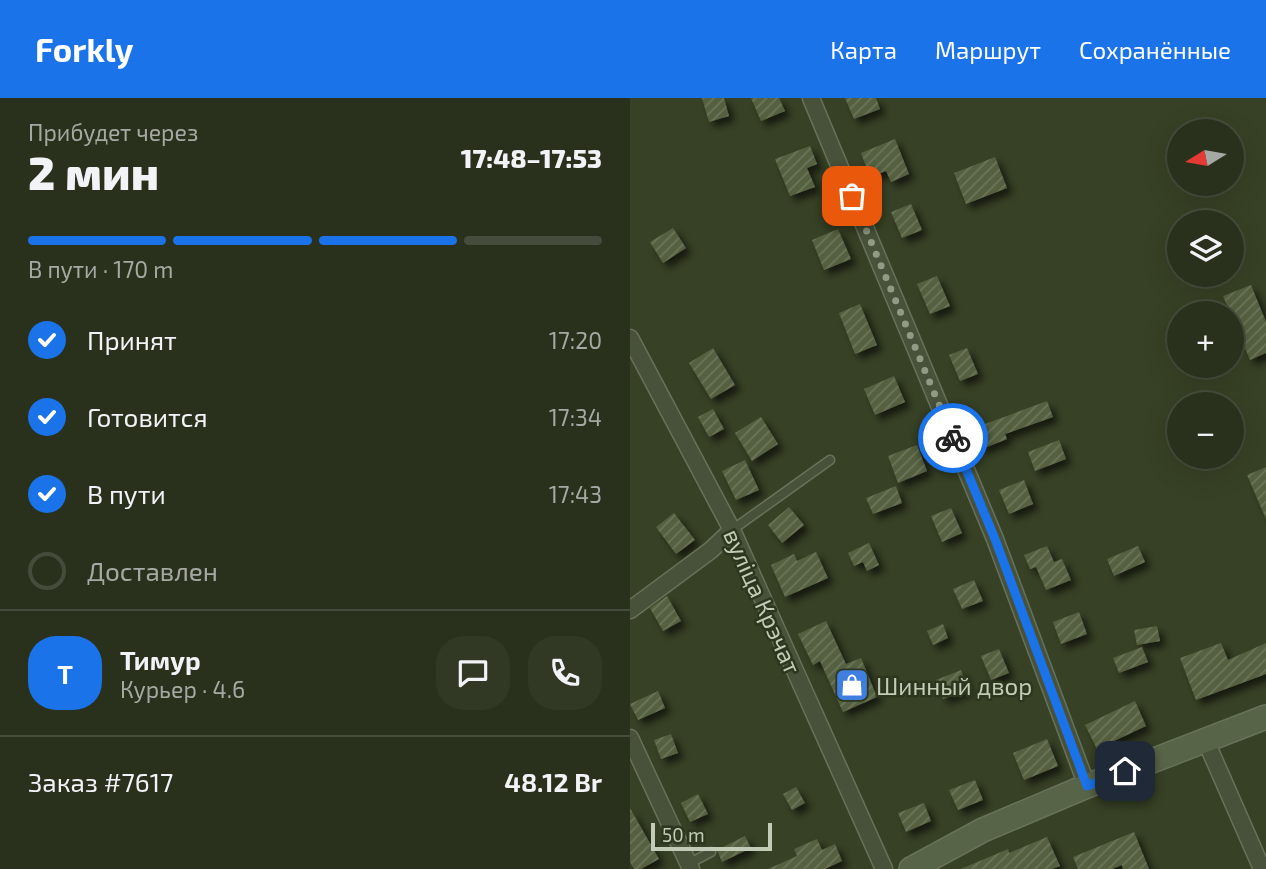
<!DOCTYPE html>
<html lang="ru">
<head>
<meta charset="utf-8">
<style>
	body { margin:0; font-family:"Exo 2",sans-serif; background:#313925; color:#f1f3f6; height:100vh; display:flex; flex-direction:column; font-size:26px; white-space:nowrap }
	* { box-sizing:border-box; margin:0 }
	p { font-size:23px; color:#a5a9a3 }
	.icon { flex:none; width:38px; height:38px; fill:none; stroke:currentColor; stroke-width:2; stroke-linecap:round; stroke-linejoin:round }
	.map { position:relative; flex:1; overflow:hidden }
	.panel { display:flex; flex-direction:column; background:#29311c; width:630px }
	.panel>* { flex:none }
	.needle { width:46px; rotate:259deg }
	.tools { position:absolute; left:537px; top:21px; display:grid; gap:14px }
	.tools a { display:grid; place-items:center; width:77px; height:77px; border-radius:50%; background:#29311c; box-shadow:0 7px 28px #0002,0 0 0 2px #454c3b; font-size:35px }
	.scale { position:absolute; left:21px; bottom:18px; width:121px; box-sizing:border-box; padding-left:7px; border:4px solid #c2cbb6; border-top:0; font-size:19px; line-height:24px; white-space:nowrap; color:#c2cbb6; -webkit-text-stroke:5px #2d361e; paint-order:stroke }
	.pin { position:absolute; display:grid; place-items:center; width:60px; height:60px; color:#fff; margin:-30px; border-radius:14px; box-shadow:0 4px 10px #0006 }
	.courier { position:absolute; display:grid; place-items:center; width:70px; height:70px; margin:-35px; border:5px solid #1a73e8; border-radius:50%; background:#fff; color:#222; box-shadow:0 2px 9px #0007 }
	.head em { font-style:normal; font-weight:800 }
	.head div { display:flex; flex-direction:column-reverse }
	.head { display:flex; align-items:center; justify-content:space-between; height:119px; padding:0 28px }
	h1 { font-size:46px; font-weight:800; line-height:52px }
	.bar { display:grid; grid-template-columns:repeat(4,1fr); gap:10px 7px; align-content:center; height:84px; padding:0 28px }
	.bar i { height:9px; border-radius:5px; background:#454c3b }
	.bar .selected { background:#1a73e8 }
	.bar p { grid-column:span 4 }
	.line { display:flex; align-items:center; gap:18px; padding:0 28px; border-top:2px solid #454c3b }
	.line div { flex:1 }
	.round { display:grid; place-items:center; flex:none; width:74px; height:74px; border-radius:28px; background:#313925 }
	ol { padding:0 28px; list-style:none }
	li { display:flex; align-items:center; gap:21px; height:77px }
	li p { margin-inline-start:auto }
	li .icon { padding:7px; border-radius:50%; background:#1a73e8; color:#fff; stroke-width:4 }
	li:last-child { color:#a5a9a3 }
	li i { width:38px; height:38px; border:4px solid #454c3b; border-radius:50% }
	header { display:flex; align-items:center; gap:42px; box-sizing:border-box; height:98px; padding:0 35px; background:#1a73e8; color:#fff }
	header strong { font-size:33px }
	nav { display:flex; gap:38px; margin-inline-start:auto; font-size:24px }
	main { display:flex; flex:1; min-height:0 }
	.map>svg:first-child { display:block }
</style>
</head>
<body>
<header>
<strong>Forkly</strong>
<nav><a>Карта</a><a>Маршрут</a><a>Сохранённые</a></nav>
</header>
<main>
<section class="panel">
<div class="head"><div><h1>2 мин</h1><p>Прибудет через</p></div><em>17:48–17:53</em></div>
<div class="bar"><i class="selected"></i><i class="selected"></i><i class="selected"></i><i></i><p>В пути · 170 m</p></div>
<ol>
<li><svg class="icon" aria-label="check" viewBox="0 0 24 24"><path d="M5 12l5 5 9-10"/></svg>Принят<p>17:20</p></li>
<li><svg class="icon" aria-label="check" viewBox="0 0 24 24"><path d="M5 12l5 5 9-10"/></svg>Готовится<p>17:34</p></li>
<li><svg class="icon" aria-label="check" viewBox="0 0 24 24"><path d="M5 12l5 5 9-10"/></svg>В пути<p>17:43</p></li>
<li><i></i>Доставлен</li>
</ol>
<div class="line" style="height:126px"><b class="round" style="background:#1a73e8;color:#fff">Т</b><div><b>Тимур</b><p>Курьер · 4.6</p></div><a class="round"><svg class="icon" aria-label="chat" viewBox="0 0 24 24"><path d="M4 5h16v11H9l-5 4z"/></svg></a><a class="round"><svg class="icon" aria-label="phone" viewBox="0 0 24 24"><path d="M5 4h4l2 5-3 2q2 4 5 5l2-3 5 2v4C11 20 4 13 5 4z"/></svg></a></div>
<div class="line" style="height:91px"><div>Заказ #7617</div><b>48.12 Br</b></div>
</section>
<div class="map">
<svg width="636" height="771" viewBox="0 0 636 771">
	<defs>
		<pattern id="building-hatch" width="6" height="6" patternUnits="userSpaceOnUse" patternTransform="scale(1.75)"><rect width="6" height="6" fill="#556041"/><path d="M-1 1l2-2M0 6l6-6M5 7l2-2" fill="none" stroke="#6c755a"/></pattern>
		<filter id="shadow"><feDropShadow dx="5.5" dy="5.5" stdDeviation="3.5" flood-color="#0009"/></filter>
	</defs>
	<rect width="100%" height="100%" fill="#374125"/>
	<!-- building -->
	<path fill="url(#building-hatch)" filter="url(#shadow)" d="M72 0H94L99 18 79 24Z
		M121 0H149L155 13 131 23Z
		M215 0H246L250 11 224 21Z
		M265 41 279 76 261 84 256 73 240 79 231 55Z
		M180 48 187 66 177 70 185 89 160 98 145 61Z
		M365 59 377 90 336 106 324 75Z
		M281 106 292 132 272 140 261 114Z
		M43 130 56 150 33 165 20 144Z
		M208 131 221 161 194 172 182 142Z
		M307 178 320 208 300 216 287 186Z
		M621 187 636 224V255L620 262 593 198Z
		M230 206 247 247 225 256 209 215Z
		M83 250 105 287 81 301 59 265Z
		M337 250 348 276 330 283 319 257Z
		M264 278 275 304 245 317 234 291Z
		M417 303 423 319 375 336 377 341 352 351 344 330Z
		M83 311 94 331 79 339 68 319Z
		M131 319 148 346 122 363 105 335Z
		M429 342 436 361 405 373 398 354Z
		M287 347 297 373 268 385 258 358Z
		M115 362 129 392 106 402 92 373Z
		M636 369V421L617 377Z
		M394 382 403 406 379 416 369 392Z
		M266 388 272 405 243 416 236 400Z
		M159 409 174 427 152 445 138 427Z
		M321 410 332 435 312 444 301 418Z
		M44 415 65 442 46 456 26 429Z
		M239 445 249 467 237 473 233 464 224 468 218 455Z
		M417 448 424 464 432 461 441 482 416 492 406 469 400 471 394 457Z
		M508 448 515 464 484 478 477 461Z
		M186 454 198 480 155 499 141 467 164 456 167 463Z
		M344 482 353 503 332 511 323 491Z
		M37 498 51 523 33 533 20 510Z
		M449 514 457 536 431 546 423 524Z
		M196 523 216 566 231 560 247 599 213 614 190 563 183 567 168 536Z
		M313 526 318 540 303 547 297 533Z
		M527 528 530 543 507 547 504 532Z
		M591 545 598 562 636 545V576L566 602 550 560Z
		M512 549 518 564 489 575 483 560Z
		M369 551 379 575 361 582 351 558Z
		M331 572 338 592 313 601 306 582Z
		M28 593 35 610 8 622 0 606Z
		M505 603 516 628 467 651 455 627Z
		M41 636 48 655 31 661 24 642Z
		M417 641 428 668 394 682 383 655Z
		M345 682 353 702 328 712 319 692Z
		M166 689 175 705 162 712 153 696Z
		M68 696 78 716 60 724 51 705Z
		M294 705 301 723 276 734 268 715Z
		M0 710 29 761 11 771H4L0 764Z
		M504 734 519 771H493L492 767 482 771H448L443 759Z
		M115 738 121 750 92 764 87 752Z
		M417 739 430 768 422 771H331L378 751 379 755Z
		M187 741 192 752 205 746 212 763 195 771H138L167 758 164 751Z"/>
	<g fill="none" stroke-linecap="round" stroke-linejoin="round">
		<!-- lane casing -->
		<g stroke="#68715a" stroke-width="11">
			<path id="lane" d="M102 432 200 362
				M58 766 81 754"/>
		</g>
		<!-- street casing -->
		<g stroke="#68715a" stroke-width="19">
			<path id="street" d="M181 0 365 441 457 688
				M0 240 102 432 254 771
				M0 512 81 452 102 432
				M0 640 61 771
				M575 641 632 771"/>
		</g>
		<!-- secondary casing -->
		<g stroke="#68715a" stroke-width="26">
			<path id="secondary" d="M281 771 353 732 457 688 636 619"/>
		</g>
		<!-- lane -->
		<use href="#lane" stroke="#485139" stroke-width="8"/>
		<!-- street -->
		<use href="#street" stroke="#485139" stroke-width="16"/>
		<!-- secondary -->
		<use href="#secondary" stroke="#586447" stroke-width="23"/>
	</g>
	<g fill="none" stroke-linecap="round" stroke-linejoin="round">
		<!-- done -->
		<path stroke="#919b83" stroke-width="7" stroke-dasharray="0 12.6" d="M222 98 323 340"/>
		<!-- route -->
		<path stroke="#1a73e8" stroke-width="9" d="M323 340 365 441 457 688 495 673"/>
	</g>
	<!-- icons -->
	<defs>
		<g id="shop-square" transform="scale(1.75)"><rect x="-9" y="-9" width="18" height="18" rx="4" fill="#3f7fe0" stroke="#2d361e"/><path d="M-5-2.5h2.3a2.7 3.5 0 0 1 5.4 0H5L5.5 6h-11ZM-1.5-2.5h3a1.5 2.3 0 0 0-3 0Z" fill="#fff"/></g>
	</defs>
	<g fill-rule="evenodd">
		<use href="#shop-square" x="222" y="587"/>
	</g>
	<g text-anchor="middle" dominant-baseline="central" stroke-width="5" stroke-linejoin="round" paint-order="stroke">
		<!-- street labels -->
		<g font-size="24" fill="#c2cbb6" stroke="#2d361e">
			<text transform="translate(133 503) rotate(66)">вуліца Крэчат</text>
		</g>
		<!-- poi labels -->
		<g font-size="24" fill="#c2cbb6" stroke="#2d361e" text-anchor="start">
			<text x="246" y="587">Шинный двор</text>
		</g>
	</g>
</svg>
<div class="tools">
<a><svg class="needle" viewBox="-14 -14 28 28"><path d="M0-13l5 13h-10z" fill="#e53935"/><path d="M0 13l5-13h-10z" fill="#a5a9a3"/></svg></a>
<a><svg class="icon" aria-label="layers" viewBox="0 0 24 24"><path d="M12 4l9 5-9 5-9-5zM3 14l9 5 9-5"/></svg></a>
<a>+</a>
<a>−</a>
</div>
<div class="scale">50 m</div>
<div class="pin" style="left:222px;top:98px;background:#ea580c"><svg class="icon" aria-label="bag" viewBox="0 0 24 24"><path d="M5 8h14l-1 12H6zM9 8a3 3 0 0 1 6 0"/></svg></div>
<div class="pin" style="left:495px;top:673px;background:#1f2937"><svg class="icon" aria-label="home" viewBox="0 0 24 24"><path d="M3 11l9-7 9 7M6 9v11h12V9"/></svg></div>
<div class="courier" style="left:323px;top:340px"><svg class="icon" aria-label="bike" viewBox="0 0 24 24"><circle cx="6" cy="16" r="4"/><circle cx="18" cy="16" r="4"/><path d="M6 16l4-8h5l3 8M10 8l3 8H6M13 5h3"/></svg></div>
</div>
</main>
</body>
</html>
